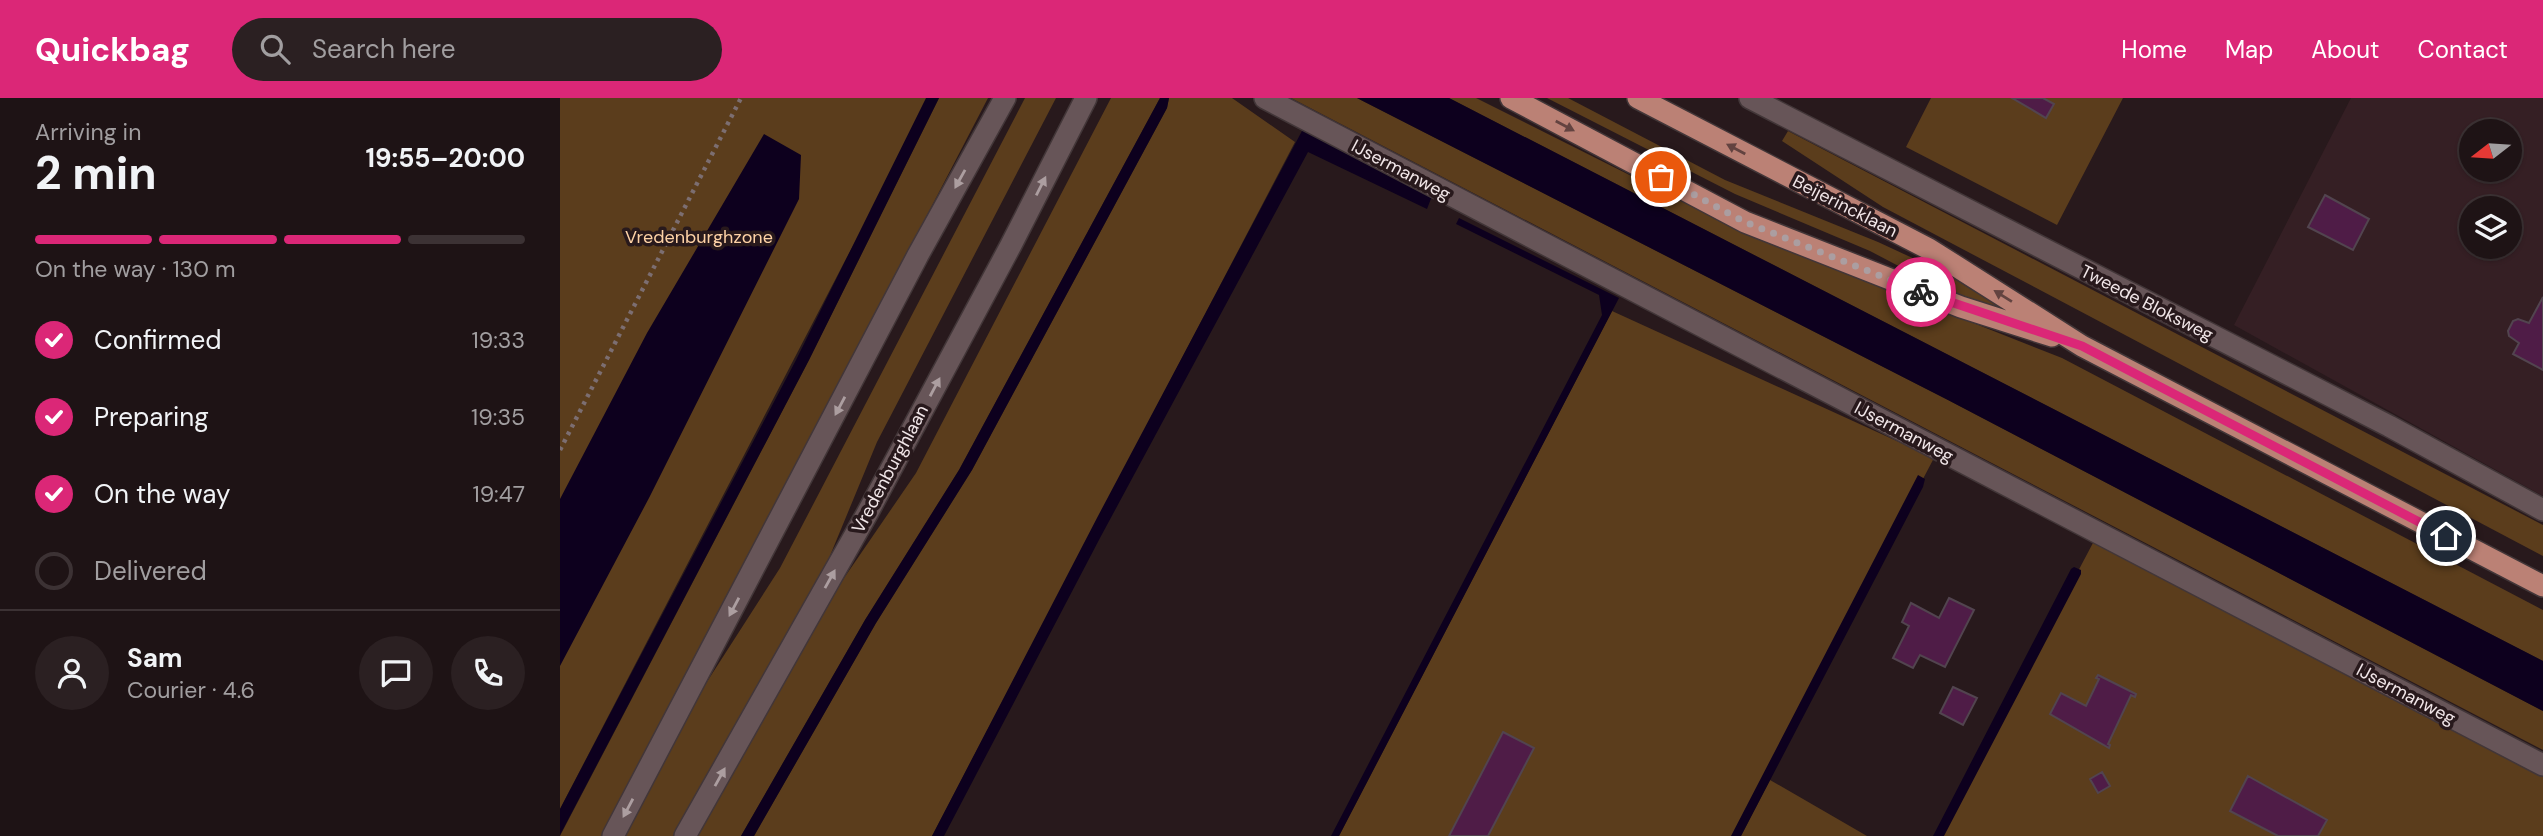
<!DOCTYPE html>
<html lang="en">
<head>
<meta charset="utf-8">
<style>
	body { margin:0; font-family:"DM Sans",sans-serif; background:#2b2022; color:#f1f3f6; height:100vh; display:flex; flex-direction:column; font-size:26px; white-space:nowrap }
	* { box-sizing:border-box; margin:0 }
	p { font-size:23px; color:#a19ea0 }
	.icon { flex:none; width:38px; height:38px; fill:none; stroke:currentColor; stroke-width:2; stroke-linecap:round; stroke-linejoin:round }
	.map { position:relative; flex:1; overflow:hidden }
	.details { display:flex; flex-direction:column; background:#1e1315; width:560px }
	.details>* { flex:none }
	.needle { width:46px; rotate:253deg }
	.buttons { position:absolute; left:1899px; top:21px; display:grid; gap:14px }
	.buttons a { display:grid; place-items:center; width:63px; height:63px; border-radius:50%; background:#1e1315; box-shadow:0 2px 5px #0004,0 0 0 2px #3c3234; font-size:35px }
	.pin { position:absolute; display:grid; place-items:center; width:60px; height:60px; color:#fff; margin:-30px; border:4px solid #fff; border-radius:50%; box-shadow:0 2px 7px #0007 }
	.courier { position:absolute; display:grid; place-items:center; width:70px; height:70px; margin:-35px; border:5px solid #db2777; border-radius:50%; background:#fff; color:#222; box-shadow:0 2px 9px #0007 }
	.overview em { font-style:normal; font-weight:700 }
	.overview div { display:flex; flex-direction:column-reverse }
	.overview { display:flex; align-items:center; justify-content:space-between; height:119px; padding:0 35px }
	h1 { font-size:46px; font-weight:700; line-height:52px }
	.bar { display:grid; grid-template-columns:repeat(4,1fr); gap:10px 7px; align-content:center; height:84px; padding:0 35px }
	.bar i { height:9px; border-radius:5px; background:#3c3234 }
	.bar .current { background:#db2777 }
	.bar p { grid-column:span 4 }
	.line { display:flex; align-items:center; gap:18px; padding:0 35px; border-top:2px solid #3c3234 }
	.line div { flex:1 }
	.round { display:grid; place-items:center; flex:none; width:74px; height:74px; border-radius:37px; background:#2b2022 }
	ol { padding:0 35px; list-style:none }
	li { display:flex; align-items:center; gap:21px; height:77px }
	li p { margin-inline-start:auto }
	li .icon { padding:7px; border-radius:50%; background:#db2777; color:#fff; stroke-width:4 }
	li:last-child { color:#a19ea0 }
	li i { width:38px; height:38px; border:4px solid #3c3234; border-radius:50% }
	header { display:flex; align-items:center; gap:42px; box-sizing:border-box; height:98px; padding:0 35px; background:#db2777; color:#fff }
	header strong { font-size:33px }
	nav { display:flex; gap:38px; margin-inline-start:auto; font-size:24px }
	.search { width:490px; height:63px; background:#2b2022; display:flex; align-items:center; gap:18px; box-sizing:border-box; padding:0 24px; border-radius:38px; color:#a19ea0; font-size:26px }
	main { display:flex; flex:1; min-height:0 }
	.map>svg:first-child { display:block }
</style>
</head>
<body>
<header>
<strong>Quickbag</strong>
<div class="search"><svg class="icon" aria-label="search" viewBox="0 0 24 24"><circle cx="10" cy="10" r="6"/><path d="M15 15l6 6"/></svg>Search here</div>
<nav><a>Home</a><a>Map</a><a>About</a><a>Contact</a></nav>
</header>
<main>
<section class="details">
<div class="overview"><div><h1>2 min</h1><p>Arriving in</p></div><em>19:55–20:00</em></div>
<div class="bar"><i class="current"></i><i class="current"></i><i class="current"></i><i></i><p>On the way · 130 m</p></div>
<ol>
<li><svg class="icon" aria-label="check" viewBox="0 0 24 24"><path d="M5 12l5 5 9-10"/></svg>Confirmed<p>19:33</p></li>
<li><svg class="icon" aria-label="check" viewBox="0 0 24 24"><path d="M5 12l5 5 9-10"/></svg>Preparing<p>19:35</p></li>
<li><svg class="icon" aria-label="check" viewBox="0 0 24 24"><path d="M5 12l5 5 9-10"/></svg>On the way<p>19:47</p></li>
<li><i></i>Delivered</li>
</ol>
<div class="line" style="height:126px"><a class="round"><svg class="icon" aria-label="person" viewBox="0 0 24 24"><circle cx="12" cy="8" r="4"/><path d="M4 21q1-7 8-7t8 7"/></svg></a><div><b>Sam</b><p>Courier · 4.6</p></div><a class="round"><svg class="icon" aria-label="chat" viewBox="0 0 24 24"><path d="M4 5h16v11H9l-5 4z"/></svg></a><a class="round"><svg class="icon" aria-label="phone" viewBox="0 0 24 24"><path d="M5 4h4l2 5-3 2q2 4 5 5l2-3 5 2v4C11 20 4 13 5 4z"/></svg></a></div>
</section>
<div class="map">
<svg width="1983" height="738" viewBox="0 0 1983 738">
	<rect width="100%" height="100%" fill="#28191c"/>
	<!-- built -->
	<path fill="#351f24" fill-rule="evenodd" d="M1791 0H1983V398L1674 227ZM1911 33H1950V72H1911ZM1911 110H1950V149H1911Z"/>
	<!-- green -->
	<path fill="#5b3d1c" d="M0 0H374L287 159 0 711Z
		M379 0H428L44 738H0L249 262Z
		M465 0H496L317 344 260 482 114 738H63L132 607 220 470Z
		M551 0H600L399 372 305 522 181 738H134L271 499 356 375Z
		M609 0H672L735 44 372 738H194L316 525 412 372 607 10Z
		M731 0H797L1388 302 1983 613V652Z
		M889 0H916L1181 133 1502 260 1983 512V563Z
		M987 0H1008L1165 82 1318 144 1441 201 1435 215 1409 205 1310 153 1175 96Z
		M1371 0H1563L1497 127 1346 49Z
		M1228 33 1983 427V458L1323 109 1222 43Z
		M1052 213 1374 360 1175 738H779Z
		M1534 443 1983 676V738H1378Z
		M1210 682 1307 738H1181Z"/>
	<!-- water -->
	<path fill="#0d001e" d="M366 0H379L249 262 0 737V711L236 262Z
		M600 0H609L607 10 412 372 316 525 194 738H181L305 522 399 372Z
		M797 0H889L1983 563V613L1388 302Z
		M743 31 872 98 867 111 748 54 540 440 384 738H372L538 418Z
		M204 36 241 57 239 101 89 400 0 568V401L87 235Z
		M899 120 1059 200 779 738H771L1042 217 1039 197 896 126Z
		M1358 377 1365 381 1363 389 1181 738H1171Z
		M1514 469 1521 472V476L1384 738H1373L1511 471Z"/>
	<!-- building -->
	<path fill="#4f1c47" stroke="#52444f" stroke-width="2" d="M1452 0H1483L1494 6 1486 20Z
		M1765 97 1809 121 1793 152 1748 129Z
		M1983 199V272L1953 256 1959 245 1949 238 1948 233 1953 223 1958 221 1969 225Z
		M1389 500 1414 512 1385 569 1360 557 1353 570 1333 560 1349 528 1342 524 1351 505 1379 520Z
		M1538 577 1576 596 1575 599 1571 597 1548 646 1550 647 1549 650 1490 616 1501 595 1526 608 1539 581 1536 580Z
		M1393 589 1417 600 1403 627 1380 615Z
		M943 634 974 650 928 738H889Z
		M1542 674 1550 688 1538 695 1530 681Z
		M1688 678 1767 722 1758 738H1718L1670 713Z"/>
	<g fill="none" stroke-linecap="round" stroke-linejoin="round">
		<!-- minor casing -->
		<g stroke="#423638" stroke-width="24">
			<path id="minor" d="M705 0 1983 667
				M1190 0 1829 328 1983 412
				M53 738 358 157 445 0
				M125 738 308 414 451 147 526 0"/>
		</g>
		<!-- major casing -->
		<g stroke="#423638" stroke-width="24">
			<path id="major" d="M951 0 1185 124 1401 209 1492 238
				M1078 0 1369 151 1522 248 1983 488"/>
		</g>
		<!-- path -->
		<path stroke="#7c6e71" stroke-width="4.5" stroke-dasharray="3.5 5" stroke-linecap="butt" d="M0 352 181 0"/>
		<!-- minor -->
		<use href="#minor" stroke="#675558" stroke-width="21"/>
		<!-- major -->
		<use href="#major" stroke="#bb8175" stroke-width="21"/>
	</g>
	<!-- one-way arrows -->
	<defs><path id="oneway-solid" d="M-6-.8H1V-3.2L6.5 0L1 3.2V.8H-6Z" transform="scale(1.75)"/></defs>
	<g fill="#634340">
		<use href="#oneway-solid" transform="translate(1005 28) rotate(28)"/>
		<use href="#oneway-solid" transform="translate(1176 51) rotate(-152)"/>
		<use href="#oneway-solid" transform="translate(1443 198) rotate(-148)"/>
	</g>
	<g fill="#ac9ea0">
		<use href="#oneway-solid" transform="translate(400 81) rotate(119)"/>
		<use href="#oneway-solid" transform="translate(481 88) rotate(-63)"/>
		<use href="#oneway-solid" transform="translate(375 289) rotate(-62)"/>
		<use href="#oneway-solid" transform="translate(280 308) rotate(118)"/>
		<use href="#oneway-solid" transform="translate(270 481) rotate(-61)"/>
		<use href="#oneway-solid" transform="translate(174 509) rotate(118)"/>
		<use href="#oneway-solid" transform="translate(160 679) rotate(-61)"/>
		<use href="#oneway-solid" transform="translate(68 710) rotate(118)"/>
	</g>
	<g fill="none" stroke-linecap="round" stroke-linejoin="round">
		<!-- done -->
		<path stroke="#ab9ea1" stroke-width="7" stroke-dasharray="0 12.6" d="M1101 79 1185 124 1361 194"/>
		<!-- route -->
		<path stroke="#db2777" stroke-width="9" d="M1361 194 1522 248 1886 438"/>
	</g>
	<g text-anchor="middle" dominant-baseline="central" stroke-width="7" stroke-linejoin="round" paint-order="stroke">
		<!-- street labels -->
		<g font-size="18" fill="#f1e6e8" stroke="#28191c">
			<text transform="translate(841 72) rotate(28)">IJsermanweg</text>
			<text transform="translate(1285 108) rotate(27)">Beijerincklaan</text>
			<text transform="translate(1587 205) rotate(27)">Tweede Bloksweg</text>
			<text transform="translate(1344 334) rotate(28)">IJsermanweg</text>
			<text transform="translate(330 371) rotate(-62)">Vredenburghlaan</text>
			<text transform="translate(1846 596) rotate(28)">IJsermanweg</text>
		</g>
		<!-- park labels -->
		<g font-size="18" fill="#fed2a6" stroke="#28191c">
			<text x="139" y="139">Vredenburghzone</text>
		</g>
	</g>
</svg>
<div class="buttons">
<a><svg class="needle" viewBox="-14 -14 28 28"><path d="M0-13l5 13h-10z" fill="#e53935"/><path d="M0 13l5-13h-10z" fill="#a19ea0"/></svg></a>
<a><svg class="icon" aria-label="layers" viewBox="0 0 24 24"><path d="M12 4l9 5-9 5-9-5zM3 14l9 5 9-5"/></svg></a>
</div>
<div class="pin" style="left:1101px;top:79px;background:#ea580c"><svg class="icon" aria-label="bag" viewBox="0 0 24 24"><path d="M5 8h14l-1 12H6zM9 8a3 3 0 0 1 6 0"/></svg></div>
<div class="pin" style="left:1886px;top:438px;background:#1f2937"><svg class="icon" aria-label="home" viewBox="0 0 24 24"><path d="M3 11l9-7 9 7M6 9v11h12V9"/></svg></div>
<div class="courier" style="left:1361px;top:194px"><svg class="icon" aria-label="bike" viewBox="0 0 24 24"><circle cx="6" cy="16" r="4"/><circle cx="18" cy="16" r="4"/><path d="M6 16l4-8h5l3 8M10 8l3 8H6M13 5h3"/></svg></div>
</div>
</main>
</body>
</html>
